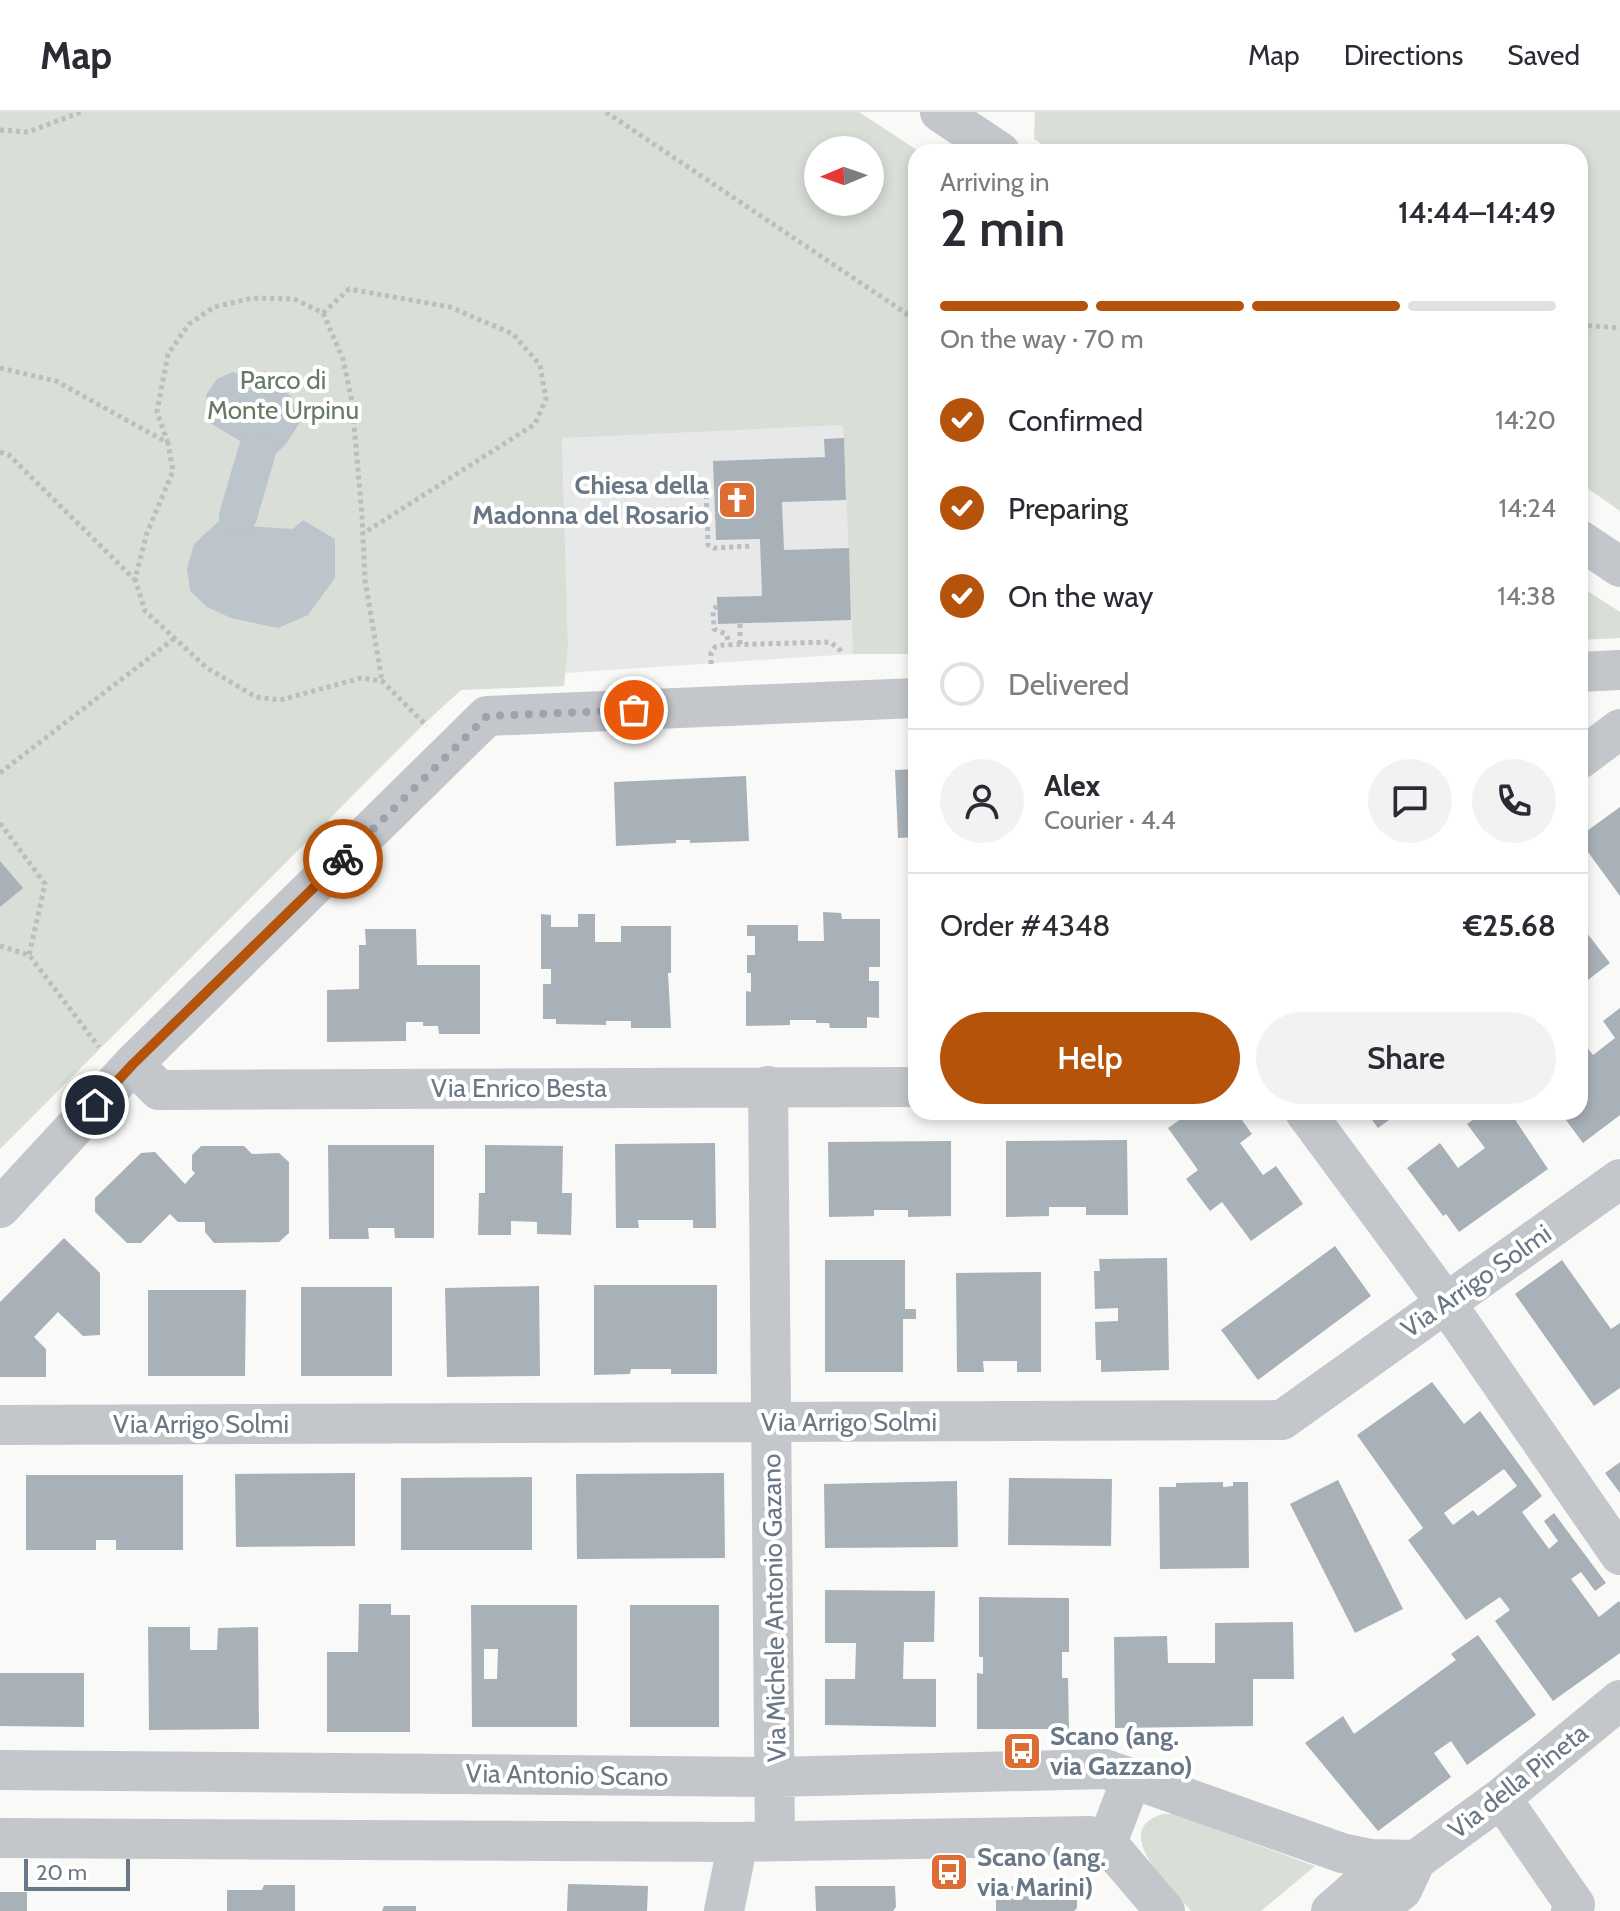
<!DOCTYPE html>
<html lang="en">
<head>
<meta charset="utf-8">
<style>
	body { margin:0; font-family:Cabin,sans-serif; background:#f2f2f3; color:#2b2b33; height:100vh; display:flex; flex-direction:column; font-size:30px; white-space:nowrap }
	* { box-sizing:border-box; margin:0 }
	p { font-size:26px; color:#7c7c81 }
	.icon { flex:none; width:44px; height:44px; fill:none; stroke:currentColor; stroke-width:2; stroke-linecap:round; stroke-linejoin:round }
	.map { position:relative; flex:1; overflow:hidden }
	.details { position:absolute; left:908px; top:32px; width:680px; height:976px; display:flex; flex-direction:column; background:#fff; border-radius:24px; box-shadow:0 4px 12px #0003 }
	.details>* { flex:none }
	.needle { width:52px; rotate:268deg }
	.tools { position:absolute; left:804px; top:24px; display:grid; gap:16px }
	.tools a { display:grid; place-items:center; width:80px; height:80px; border-radius:50%; background:#fff; box-shadow:0 4px 12px #0003; font-size:40px }
	.scale { position:absolute; left:24px; bottom:20px; width:106px; box-sizing:border-box; padding-left:8px; border:4px solid #697787; border-top:0; font-size:22px; line-height:28px; white-space:nowrap; color:#697787; -webkit-text-stroke:6px #fff; paint-order:stroke }
	.pin { position:absolute; display:grid; place-items:center; width:68px; height:68px; color:#fff; margin:-34px; border:4px solid #fff; border-radius:50%; box-shadow:0 2px 8px #0007 }
	.courier { position:absolute; display:grid; place-items:center; width:80px; height:80px; margin:-40px; border:6px solid #b45309; border-radius:50%; background:#fff; color:#222; box-shadow:0 2px 10px #0007 }
	.overview em { font-style:normal; font-weight:600 }
	.overview div { display:flex; flex-direction:column-reverse }
	.overview { display:flex; align-items:center; justify-content:space-between; height:136px; padding:0 32px }
	h1 { font-size:52px; font-weight:600; line-height:60px }
	.bar { display:grid; grid-template-columns:repeat(4,1fr); gap:12px 8px; align-content:center; height:96px; padding:0 32px }
	.bar i { height:10px; border-radius:6px; background:#e1e1e2 }
	.bar .selected { background:#b45309 }
	.bar p { grid-column:span 4 }
	.line { display:flex; align-items:center; gap:20px; padding:0 32px; border-top:2px solid #e1e1e2 }
	.line div { flex:1 }
	.round { display:grid; place-items:center; flex:none; width:84px; height:84px; border-radius:42px; background:#f2f2f3 }
	ol { padding:0 32px; list-style:none }
	li { display:flex; align-items:center; gap:24px; height:88px }
	li p { margin-inline-start:auto }
	li .icon { padding:8px; border-radius:50%; background:#b45309; color:#fff; stroke-width:4 }
	li:last-child { color:#7c7c81 }
	li i { width:44px; height:44px; border:4px solid #e1e1e2; border-radius:50% }
	.action { display:flex; gap:16px; margin-top:auto; padding:16px 32px }
	.action a { flex:1; height:92px; border-radius:48px; background:#b45309; color:#fff; font-size:32px; font-weight:600; line-height:92px; text-align:center }
	.action a+a { background:#f2f2f3; color:#2b2b33 }
	header { display:flex; align-items:center; gap:48px; box-sizing:border-box; height:112px; padding:0 40px; background:#fff; border-bottom:2px solid #e1e1e2 }
	header strong { font-size:38px }
	nav { display:flex; gap:44px; margin-inline-start:auto; font-size:28px }
	.map>svg:first-child { display:block }
</style>
</head>
<body>
<header>
<strong>Map</strong>
<nav><a>Map</a><a>Directions</a><a>Saved</a></nav>
</header>
<div class="map">
<svg width="1620" height="1799" viewBox="0 0 1620 1799">
	<rect width="100%" height="100%" fill="#f9f9f7"/>
	<!-- built -->
	<path fill="#e7e8e8" d="M843 313 853 542 565 561 568 533 562 325Z"/>
	<!-- green -->
	<path fill="#d9ded7" fill-rule="evenodd" d="M0 0H859L920 40H916V542H853L843 313 562 326 568 533 564 574 461 578 424 612 0 1037ZM818 38H870V90H818Z
		M1035 0H1620V399L1580 371V40H1054L1034 27Z
		M1580 474 1620 500V526L1580 528Z
		M1163 1702H1174L1315 1754 1261 1799H1191C1173 1777 1107 1718 1163 1702Z"/>
	<!-- water -->
	<path fill="#bcc5cb" d="M233 260 273 272 291 284 299 312 286 332 270 347 210 311 206 283 217 267Z
		M232 397 248 414 293 417 303 408 335 427V466L308 503 278 516 231 506 207 495 190 479 187 457 194 432Z"/>
	<g fill="none" stroke-linecap="round" stroke-linejoin="round">
		<!-- canal -->
		<path stroke="#bcc5cb" stroke-width="38" d="M238 404 257 339"/>
	</g>
	<!-- building -->
	<path fill="#a9b1b8" fill-rule="evenodd" d="M844 326 846 388 782 390 784 438 849 436 851 508 718 512 717 485 762 484 760 427 716 428 713 349 825 345 824 327Z
		M916 657V725L898 726 895 658Z
		M746 664 749 729 690 731V728H676V731L616 734 614 670Z
		M1620 695V784L1580 729V724Z
		M0 749 23 776 0 795Z
		M823 800 841 801 842 807H880V855H869V869H879V906L867 905V916H830L829 911H816V908H790V913L746 914V879L751 880V861H747V843H755V824H747V813H798V829H824Z
		M541 802 551 803V815H578V802H595V830H621V814H671V861H668L671 916H631V909H606V913L556 912V907H543V872H551V857H541Z
		M1580 812 1610 851 1580 874Z
		M365 817H416L417 853H480V922H439L438 914H423V910H406V929L327 930V878L359 877V833H366Z
		M1620 896V1003L1583 1031 1560 1000H1580V930L1582 929 1593 943 1615 926 1603 909Z
		M1191 1000H1236L1252 1022 1240 1031 1263 1063 1276 1054 1303 1092 1251 1129 1222 1090 1210 1099 1186 1067 1198 1058 1168 1016Z
		M1366 1000H1400L1378 1016Z
		M1484 1000H1510L1548 1057 1459 1120 1446 1102 1443 1104 1407 1056 1440 1031 1458 1056 1485 1036 1467 1012Z
		M1127 1028 1128 1103H1086V1095H1049V1104L1006 1105V1029Z
		M951 1029V1104L908 1105V1098H874V1104L829 1105 828 1030Z
		M715 1031 716 1116H693V1108H638L639 1116H616L615 1032Z
		M328 1033H434V1126H395L394 1116H368L369 1127H329Z
		M485 1033 563 1034 562 1081H572L571 1123 537 1122V1110L511 1109V1123H478L479 1081H485Z
		M201 1034H244L252 1042 279 1041 289 1050V1121L279 1130 214 1131 205 1120V1110H178L170 1102 141 1131H127L95 1100V1086L141 1041 155 1040 185 1072 195 1061 192 1058V1043Z
		M64 1126 100 1161V1223L83 1224 58 1200 34 1225 46 1237V1265H0V1190Z
		M1335 1134 1371 1184 1258 1268 1221 1218Z
		M1167 1146 1169 1258 1101 1260V1248H1096L1095 1210 1118 1209V1196L1095 1197 1094 1159H1100L1099 1147Z
		M825 1148H905V1197H916V1207H903V1260H825Z
		M1562 1148 1611 1217 1620 1211V1276L1594 1294 1515 1182Z
		M1041 1160V1260H1017V1249H983L984 1260H957L956 1161Z
		M594 1173H717V1262H671V1257H631L630 1262 594 1263Z
		M539 1174 540 1264 447 1265 445 1176Z
		M301 1175H392V1264H301Z
		M148 1178H246L245 1264H148Z
		M1432 1270 1464 1312 1480 1299 1542 1384 1522 1400 1549 1437 1558 1429 1544 1409 1554 1401 1606 1471 1595 1479 1581 1460 1571 1467 1599 1505 1619 1489 1620 1491V1541L1553 1589 1495 1509 1510 1498 1500 1485 1466 1508 1408 1428 1423 1416 1357 1323ZM1504 1357 1517 1374 1478 1404 1473 1398 1453 1413 1444 1401Z
		M1620 1350V1381L1605 1361Z
		M355 1361V1434L236 1435 235 1362Z
		M724 1361 725 1446 577 1447 576 1362Z
		M26 1363H183V1438H116V1428H96V1438H26Z
		M532 1365V1438H401V1366Z
		M1009 1366 1112 1367 1111 1434 1008 1433Z
		M1338 1368 1403 1497 1355 1521 1290 1392Z
		M957 1369 958 1435 825 1436 824 1372Z
		M1223 1370V1375L1233 1374V1370H1248L1249 1456 1160 1457 1159 1375H1176V1371Z
		M825 1478 935 1479 934 1530H904L903 1567H936V1615L825 1613V1567H855L856 1531H825Z
		M979 1485 1069 1486V1540H1062V1566H1068L1069 1617H977V1561L983 1562V1545H979Z
		M359 1492H391V1503H410V1620H327V1540H358Z
		M471 1493H577V1615H472ZM484 1537H498L497 1567H484Z
		M630 1493H719V1615H630Z
		M1293 1510 1294 1567H1253V1614L1115 1616 1114 1525 1167 1524 1168 1551H1215V1511Z
		M148 1515H190V1538H217L218 1516 258 1515 259 1617 149 1618Z
		M1478 1523 1536 1603 1467 1653 1451 1629 1434 1641 1451 1665 1378 1719 1305 1631 1343 1604 1354 1622 1456 1548 1451 1542Z
		M0 1561H84V1615L0 1614Z
		M568 1772 648 1774 647 1799H567Z
		M264 1773H295V1799H227V1778H262Z
		M815 1774H895L896 1795 893 1799H816Z
		M996 1774H1077V1796L1074 1799H996Z
		M0 1780H27V1799H0Z
		M384 1794H416V1799H382Z"/>
	<g fill="none" stroke-linecap="round" stroke-linejoin="round">
		<!-- path -->
		<path stroke="#bbbdc1" stroke-width="5" stroke-dasharray="4 4" stroke-linecap="butt" d="M606 0 916 208
			M0 18 28 20 81 0
			M323 201 349 177 450 195 513 222 540 253 546 287 535 312 364 421
			M1580 213 1620 216
			M0 256 56 269 168 331 173 359 147 421 135 467 145 499 207 556 256 585 280 588 361 566 382 569 427 614
			M168 331 157 300 168 242 189 212 214 195 253 186 294 187 323 201 343 247 352 289 362 404 365 468 382 569
			M0 340 9 343 134 467
			M706 375 708 433 714 436 752 434
			M717 494 713 498 714 517 726 522 730 533
			M740 512V532
			M711 552V541L715 535 723 533 830 530 840 538 842 543
			M0 661 175 526
			M0 711 45 772 29 843
			M0 834 29 843 99 935"/>
		<!-- minor -->
		<path stroke="#c3c6ca" stroke-width="40" d="M940 0 1000 40
			M1580 428 1620 455
			M1580 560 1620 558
			M1580 647 1620 617
			M133 952 159 978 916 975
			M768 974 775 1729
			M1305 1000 1446 1191 1620 1443
			M0 1096 133 952 487 604 916 586
			M0 1313 1282 1308 1620 1067
			M0 1658 775 1665 1105 1657 1342 1741 1371 1747 1416 1748
			M1501 1686 1575 1793 1571 1799
			M0 1726 738 1730 1090 1724 1107 1731 1165 1799
			M1107 1731 1131 1668
			M724 1799 738 1730
			M1331 1799 1378 1758 1416 1748 1501 1686 1620 1588
			M1375 1799 1402 1778 1416 1748"/>
	</g>
	<g fill="none" stroke-linecap="round" stroke-linejoin="round">
		<!-- done -->
		<path stroke="#9ba4ae" stroke-width="8" stroke-dasharray="0 14.4" d="M343 747 487 604 634 598"/>
		<!-- route -->
		<path stroke="#b45309" stroke-width="10" d="M95 993 133 952 343 747"/>
	</g>
	<!-- icons -->
	<defs>
		<g id="church-square" transform="scale(2)"><rect x="-9" y="-9" width="18" height="18" rx="4" fill="#de6d33" stroke="#fff"/><path d="M-1.2-6h2.4v3.5h3.3v2.4h-3.3V6h-2.4V-.1h-3.3v-2.4h3.3Z" fill="#fff"/></g>
		<g id="bus-square" transform="scale(2)"><rect x="-9" y="-9" width="18" height="18" rx="4" fill="#de6d33" stroke="#fff"/><path d="M-5-6H5V4H4V6H2V4H-2V6H-4V4H-5ZM-3.5-4V0h7V-4ZM-3.5 1.2v1.5H-2V1.2ZM2 1.2v1.5H3.5V1.2Z" fill="#fff"/></g>
	</defs>
	<g fill-rule="evenodd">
		<use href="#church-square" x="737" y="388"/>
		<use href="#bus-square" x="1022" y="1639"/>
		<use href="#bus-square" x="949" y="1760"/>
	</g>
	<g text-anchor="middle" dominant-baseline="central" stroke-width="8" stroke-linejoin="round" paint-order="stroke">
		<!-- park labels -->
		<g font-size="26" fill="#667a64" stroke="#fff">
			<text x="283" y="268">Parco di<tspan x="283" dy="30">Monte Urpinu</tspan></text>
		</g>
		<!-- poi labels -->
		<g font-size="26" font-weight="bold" fill="#697787" stroke="#fff" text-anchor="start">
			<text x="709" y="373" text-anchor="end">Chiesa della<tspan x="709" dy="30">Madonna del Rosario</tspan></text>
			<text x="1050" y="1624">Scano (ang.<tspan x="1050" dy="30">via Gazzano)</tspan></text>
			<text x="977" y="1745">Scano (ang.<tspan x="977" dy="30">via Marini)</tspan></text>
		</g>
		<!-- street labels -->
		<g font-size="26" fill="#697787" stroke="#fff">
			<text x="519" y="976">Via Enrico Besta</text>
			<text transform="translate(1476 1169) rotate(-35)">Via Arrigo Solmi</text>
			<text x="849" y="1310">Via Arrigo Solmi</text>
			<text x="201" y="1312">Via Arrigo Solmi</text>
			<text transform="translate(774 1496) rotate(-91)">Via Michele Antonio Gazano</text>
			<text transform="translate(567 1663) rotate(1)">Via Antonio Scano</text>
			<text transform="translate(1518 1669) rotate(-38)">Via della Pineta</text>
		</g>
	</g>
</svg>
<div class="tools">
<a><svg class="needle" viewBox="-14 -14 28 28"><path d="M0-13l5 13h-10z" fill="#e53935"/><path d="M0 13l5-13h-10z" fill="#7c7c81"/></svg></a>
</div>
<div class="scale">20 m</div>
<div class="pin" style="left:634px;top:598px;background:#ea580c"><svg class="icon" aria-label="bag" viewBox="0 0 24 24"><path d="M5 8h14l-1 12H6zM9 8a3 3 0 0 1 6 0"/></svg></div>
<div class="pin" style="left:95px;top:993px;background:#1f2937"><svg class="icon" aria-label="home" viewBox="0 0 24 24"><path d="M3 11l9-7 9 7M6 9v11h12V9"/></svg></div>
<div class="courier" style="left:343px;top:747px"><svg class="icon" aria-label="bike" viewBox="0 0 24 24"><circle cx="6" cy="16" r="4"/><circle cx="18" cy="16" r="4"/><path d="M6 16l4-8h5l3 8M10 8l3 8H6M13 5h3"/></svg></div>
<section class="details">
<div class="overview"><div><h1>2 min</h1><p>Arriving in</p></div><em>14:44–14:49</em></div>
<div class="bar"><i class="selected"></i><i class="selected"></i><i class="selected"></i><i></i><p>On the way · 70 m</p></div>
<ol>
<li><svg class="icon" aria-label="check" viewBox="0 0 24 24"><path d="M5 12l5 5 9-10"/></svg>Confirmed<p>14:20</p></li>
<li><svg class="icon" aria-label="check" viewBox="0 0 24 24"><path d="M5 12l5 5 9-10"/></svg>Preparing<p>14:24</p></li>
<li><svg class="icon" aria-label="check" viewBox="0 0 24 24"><path d="M5 12l5 5 9-10"/></svg>On the way<p>14:38</p></li>
<li><i></i>Delivered</li>
</ol>
<div class="line" style="height:144px"><a class="round"><svg class="icon" aria-label="person" viewBox="0 0 24 24"><circle cx="12" cy="8" r="4"/><path d="M4 21q1-7 8-7t8 7"/></svg></a><div><b>Alex</b><p>Courier · 4.4</p></div><a class="round"><svg class="icon" aria-label="chat" viewBox="0 0 24 24"><path d="M4 5h16v11H9l-5 4z"/></svg></a><a class="round"><svg class="icon" aria-label="phone" viewBox="0 0 24 24"><path d="M5 4h4l2 5-3 2q2 4 5 5l2-3 5 2v4C11 20 4 13 5 4z"/></svg></a></div>
<div class="line" style="height:104px"><div>Order #4348</div><b>€25.68</b></div>
<div class="action"><a>Help</a><a>Share</a></div>
</section>
</div>
</body>
</html>
